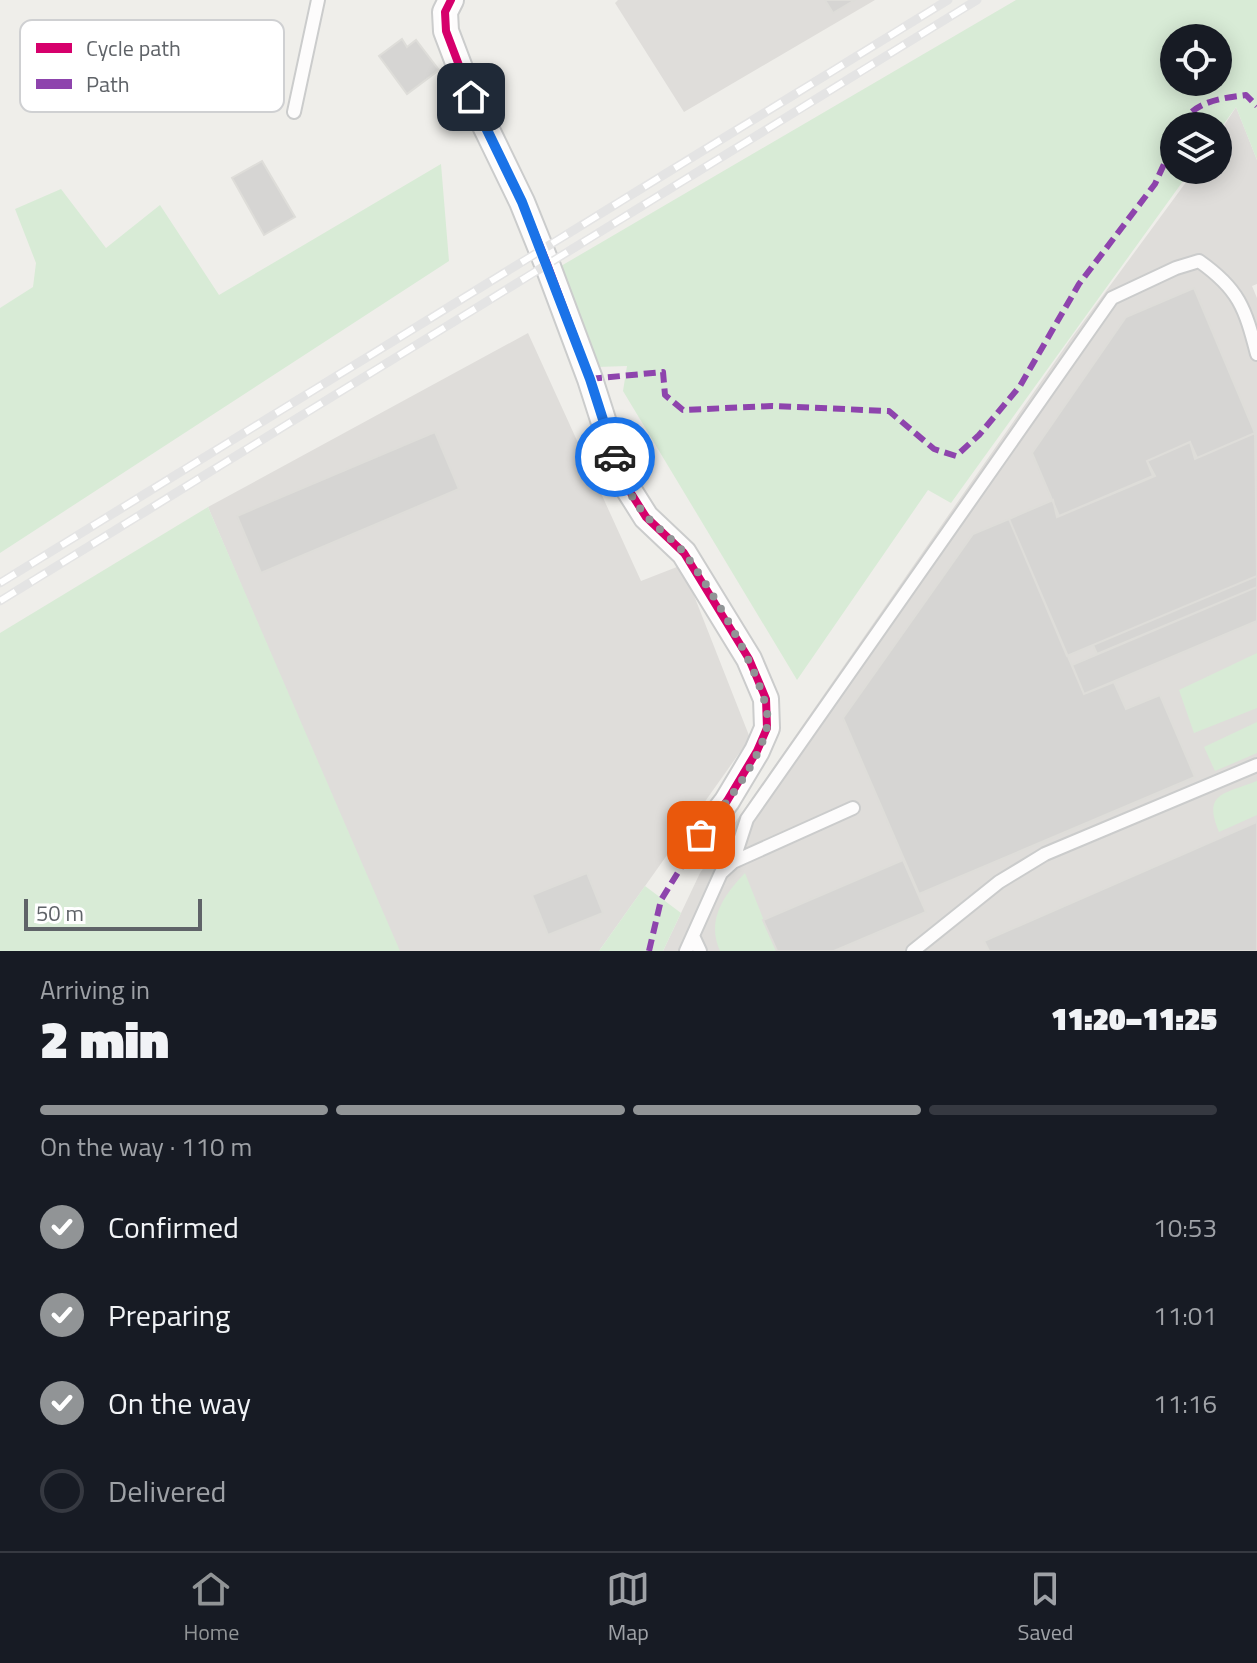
<!DOCTYPE html>
<html lang="en">
<head>
<meta charset="utf-8">
<style>
	body { margin:0; font-family:"Titillium Web",sans-serif; background:#242831; color:#f1f3f6; height:100vh; display:flex; flex-direction:column; font-size:30px; white-space:nowrap }
	* { box-sizing:border-box; margin:0 }
	p { font-size:26px; color:#9ea1a6 }
	.icon { flex:none; width:44px; height:44px; fill:none; stroke:currentColor; stroke-width:2; stroke-linecap:round; stroke-linejoin:round }
	.map { position:relative; height:951px; overflow:hidden }
	.sheet { display:flex; flex-direction:column; background:#171b24; flex:1 }
	.sheet>* { flex:none }
	.controls { position:absolute; left:1160px; top:24px; display:grid; gap:16px }
	.controls a { display:grid; place-items:center; width:72px; height:72px; border-radius:50%; background:#171b24; box-shadow:0 4px 20px #0003; font-size:40px }
	.scale { position:absolute; left:24px; bottom:20px; width:178px; box-sizing:border-box; padding-left:8px; border:4px solid #5f6368; border-top:0; font-size:22px; line-height:28px; white-space:nowrap; color:#5f6368; -webkit-text-stroke:6px #fff; paint-order:stroke }
	.pin { position:absolute; display:grid; place-items:center; width:68px; height:68px; color:#fff; margin:-34px; border-radius:16px; box-shadow:0 4px 12px #0006 }
	.courier { position:absolute; display:grid; place-items:center; width:80px; height:80px; margin:-40px; border:6px solid #1a73e8; border-radius:50%; background:#fff; color:#222; box-shadow:0 2px 10px #0007 }
	.overview em { font-style:normal; font-weight:800 }
	.overview div { display:flex; flex-direction:column-reverse }
	.overview { display:flex; align-items:center; justify-content:space-between; height:136px; padding:0 40px }
	h1 { font-size:52px; font-weight:800; line-height:60px }
	.bar { display:grid; grid-template-columns:repeat(4,1fr); gap:12px 8px; align-content:center; height:96px; padding:0 40px }
	.bar i { height:10px; border-radius:6px; background:#363941 }
	.bar .active { background:#919496 }
	.bar p { grid-column:span 4 }
	ol { padding:0 40px; list-style:none }
	li { display:flex; align-items:center; gap:24px; height:88px }
	li p { margin-inline-start:auto }
	li .icon { padding:8px; border-radius:50%; background:#919496; color:#fff; stroke-width:4 }
	li:last-child { color:#9ea1a6 }
	li i { width:44px; height:44px; border:4px solid #363941; border-radius:50% }
	.menu { display:flex; justify-content:space-around; align-items:center; height:112px; border-top:2px solid #363941; background:#171b24; font-size:22px; color:#9ea1a6 }
	.menu a { display:grid; justify-items:center; gap:4px }
	.menu .active { color:#919496 }
	.map>svg:first-child { display:block }
</style>
</head>
<body>
<div class="map">
<svg width="1257" height="951" viewBox="0 0 1257 951">
	<rect width="100%" height="100%" fill="#efeeea"/>
	<!-- industrial -->
	<path fill="#dfddda" d="M618 0H875L684 112 615 3Z
		M1236 107 1257 160V284L1252 286 1257 298V951H663L700 873 1070 340 1195 170H1218V135Z
		M528 333 641 581 682 565 750 738 599 951H397L208 507Z"/>
	<!-- green -->
	<path fill="#d8ebd6" fill-rule="evenodd" d="M1016 0H1257V160L1236 107 1218 132V126H1174V170H1191L951 503 928 490 797 680 623 391 627 366 597 367 561 266ZM1174 38H1218V82H1174Z
		M441 164 449 261 0 553V308L33 287 36 263 15 209 61 189 106 248 160 205 219 295Z
		M208 507 400 951H0V633Z
		M1257 653V708L1194 733 1179 690Z
		M1257 722V753L1215 771 1204 747Z
		M1257 781V815L1219 832C1202 792 1225 794 1257 781Z
		M745 873 776 951H720C706 920 724 895 745 873Z
		M645 886 681 913 663 951H599Z"/>
	<!-- building -->
	<path fill="#d6d5d3" stroke="#deddd9" stroke-width="2" d="M825 0H855L833 13Z
		M402 39 407 47 416 40 439 70 407 94 379 56Z
		M262 161 295 217 264 235 232 178Z
		M1194 288 1255 433 1197 458 1190 442 1147 461 1153 476 1059 516 1032 453 1126 317Z
		M435 432 459 489 261 573 237 516Z
		M1255 433 1257 576 1067 656 1009 519 1053 500 1057 517 1155 476 1147 461 1190 442 1195 459Z
		M1009 519 1084 694 1114 682 1126 709 1160 695 1195 777 919 894 843 718 973 534Z
		M1257 576V587L1097 654 1093 645Z
		M1257 587V621L1084 694 1072 665Z
		M1257 822V951H989L984 941Z
		M903 860 926 912 834 951H777L763 920Z
		M587 873 603 913 548 935 532 895Z"/>
	<g fill="none" stroke-linecap="round" stroke-linejoin="round">
		<!-- lane casing -->
		<g stroke="#cbcccc" stroke-width="16">
			<path id="lane" d="M294 112 318 0
				M733 862 747 819 1112 298 1176 268 1199 261C1239 289 1245 308 1257 354
				M693 936 700 951
				M686 951 721 873 733 862 853 808
				M913 951 999 882 1045 854 1257 765"/>
		</g>
		<!-- street casing -->
		<g stroke="#cbcccc" stroke-width="28">
			<path id="street" d="M451 0 445 12 446 31 471 97 522 202 547 264 590 379 622 479 646 517 684 553 749 659 766 699 767 728 757 751 727 801 701 835"/>
		</g>
		<!-- lane -->
		<use href="#lane" stroke="#fdfcfc" stroke-width="12"/>
		<!-- street -->
		<use href="#street" stroke="#fdfcfc" stroke-width="24"/>
		<!-- rail casing -->
		<g stroke="#e4e4e4" stroke-width="9">
			<path id="rail" d="M0 583 948 0
				M0 601 977 0"/>
		</g>
		<!-- rail -->
		<use href="#rail" stroke="#fff" stroke-width="6" stroke-dasharray="18" stroke-linecap="butt"/>
		<!-- quiet -->
		<path stroke="#8e44ad" stroke-width="6" stroke-dasharray="12 6" stroke-linecap="butt" d="M1181 126C1193 101 1222 98 1246 95L1257 106
			M590 379 663 372 665 395 683 410 772 406 889 411 934 449 956 456 979 435 1020 386 1079 284 1155 184 1174 142
			M649 951 661 900 701 835"/>
		<!-- cycleway casing -->
		<g stroke="#fff" stroke-width="13">
			<path id="cycleway" d="M451 0 445 12 446 31 471 97 522 202 547 264 590 379 622 479 646 517 684 553 749 659 766 699 767 728 757 751 727 801 701 835"/>
		</g>
		<!-- cycleway -->
		<use href="#cycleway" stroke="#d6006c" stroke-width="8"/>
	</g>
	<g fill="none" stroke-linecap="round" stroke-linejoin="round">
		<!-- done -->
		<path stroke="#919496" stroke-width="8" stroke-dasharray="0 14.4" d="M615 457C622 479 633 503 650 520 661 531 675 541 685 554 708 584 775 692 767 727 759 763 724 806 701 835"/>
		<!-- route -->
		<path stroke="#1a73e8" stroke-width="10" d="M471 97 522 202 590 379 615 457"/>
	</g>
	<!-- legend -->
	<rect x="20" y="20" width="264" height="92" rx="12" fill="#fff" stroke="#cfd0d2" stroke-width="2"/>
	<rect x="36" y="43" width="36" height="10" fill="#d6006c"/>
	<rect x="36" y="79" width="36" height="10" fill="#8e44ad"/>
	<g font-size="22" fill="#5f6368">
		<text x="86" y="56">Cycle path</text>
		<text x="86" y="92">Path</text>
	</g>
</svg>
<div class="controls">
<a><svg class="icon" aria-label="locate" viewBox="0 0 24 24"><circle cx="12" cy="12" r="6"/><path d="M12 2v4M12 18v4M2 12h4M18 12h4"/></svg></a>
<a><svg class="icon" aria-label="layers" viewBox="0 0 24 24"><path d="M12 4l9 5-9 5-9-5zM3 14l9 5 9-5"/></svg></a>
</div>
<div class="scale">50 m</div>
<div class="pin" style="left:701px;top:835px;background:#ea580c"><svg class="icon" aria-label="bag" viewBox="0 0 24 24"><path d="M5 8h14l-1 12H6zM9 8a3 3 0 0 1 6 0"/></svg></div>
<div class="pin" style="left:471px;top:97px;background:#1f2937"><svg class="icon" aria-label="home" viewBox="0 0 24 24"><path d="M3 11l9-7 9 7M6 9v11h12V9"/></svg></div>
<div class="courier" style="left:615px;top:457px"><svg class="icon" aria-label="car" viewBox="0 0 24 24"><path d="M5 17H2v-5l4-1 3-4h7l3 4 3 1v5h-3M9 17h6M6 11h13"/><circle cx="7" cy="17" r="2"/><circle cx="17" cy="17" r="2"/></svg></div>
</div>
<section class="sheet">
<div class="overview"><div><h1>2 min</h1><p>Arriving in</p></div><em>11:20–11:25</em></div>
<div class="bar"><i class="active"></i><i class="active"></i><i class="active"></i><i></i><p>On the way · 110 m</p></div>
<ol>
<li><svg class="icon" aria-label="check" viewBox="0 0 24 24"><path d="M5 12l5 5 9-10"/></svg>Confirmed<p>10:53</p></li>
<li><svg class="icon" aria-label="check" viewBox="0 0 24 24"><path d="M5 12l5 5 9-10"/></svg>Preparing<p>11:01</p></li>
<li><svg class="icon" aria-label="check" viewBox="0 0 24 24"><path d="M5 12l5 5 9-10"/></svg>On the way<p>11:16</p></li>
<li><i></i>Delivered</li>
</ol>
</section>
<nav class="menu">
<a class="active"><svg class="icon" aria-label="home" viewBox="0 0 24 24"><path d="M3 11l9-7 9 7M6 9v11h12V9"/></svg>Home</a>
<a><svg class="icon" aria-label="map" viewBox="0 0 24 24"><path d="M3 6l6-2 6 2 6-2v14l-6 2-6-2-6 2zM9 4v14M15 6v14"/></svg>Map</a>
<a><svg class="icon" aria-label="saved" viewBox="0 0 24 24"><path d="M7 4h10v16l-5-4-5 4z"/></svg>Saved</a>
</nav>
</body>
</html>
